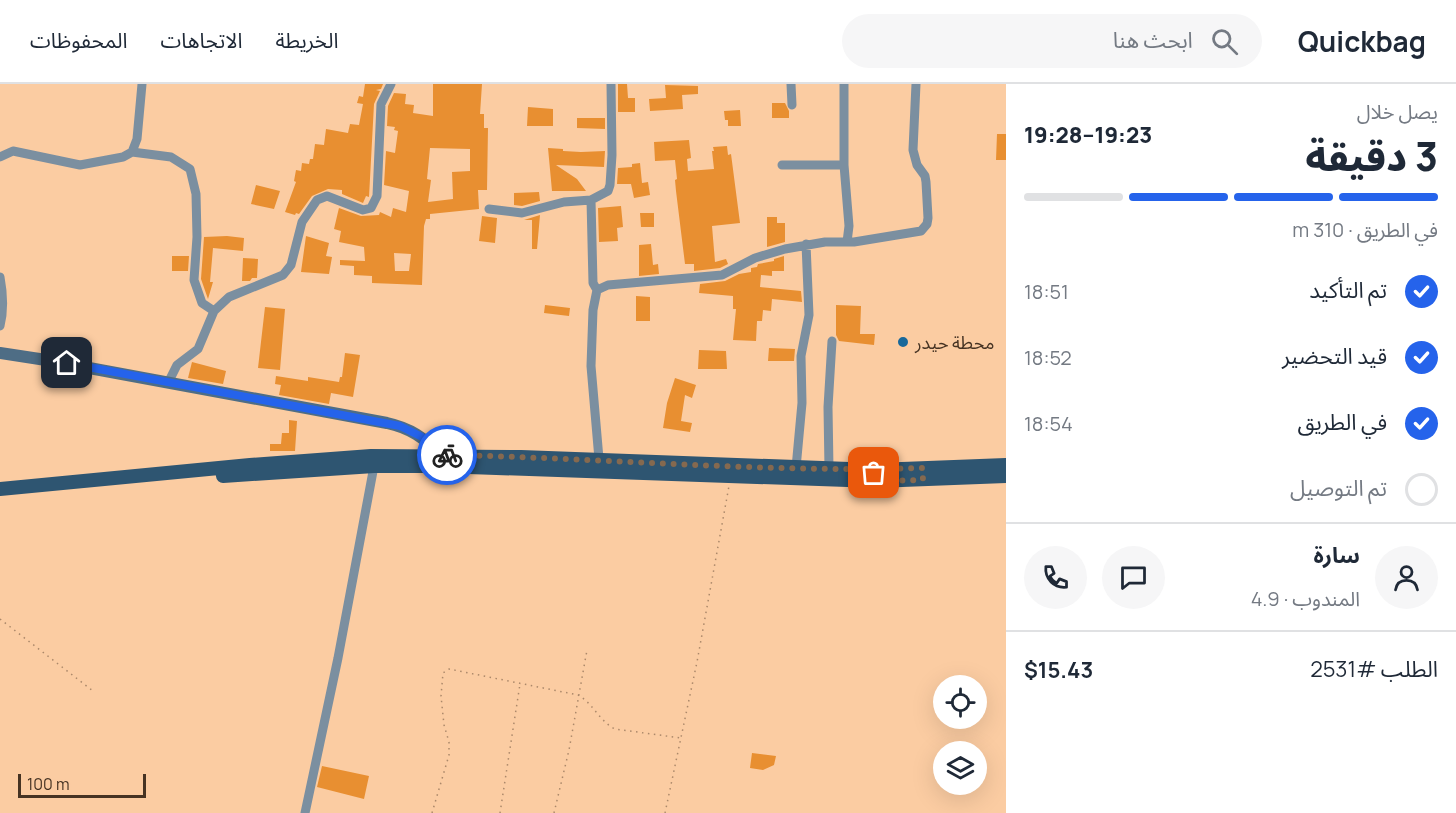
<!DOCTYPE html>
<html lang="ar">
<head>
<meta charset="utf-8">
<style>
	body { margin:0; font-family:Manrope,"Noto Sans Arabic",sans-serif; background:#f6f6f7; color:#1f2937; direction:rtl; height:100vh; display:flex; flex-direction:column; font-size:22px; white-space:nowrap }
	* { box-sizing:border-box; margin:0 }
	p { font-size:20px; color:#747a83 }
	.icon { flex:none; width:33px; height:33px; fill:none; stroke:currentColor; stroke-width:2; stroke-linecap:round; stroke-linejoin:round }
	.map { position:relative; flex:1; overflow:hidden; direction:ltr }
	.panel { display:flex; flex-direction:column; background:#fff; width:450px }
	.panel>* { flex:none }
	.controls { position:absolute; left:933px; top:591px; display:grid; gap:12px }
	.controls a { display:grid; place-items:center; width:54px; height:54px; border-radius:50%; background:#fff; box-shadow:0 6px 24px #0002; font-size:30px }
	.scale { position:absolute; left:18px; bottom:15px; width:128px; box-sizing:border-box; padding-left:6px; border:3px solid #463323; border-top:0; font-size:16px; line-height:21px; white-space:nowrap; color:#463323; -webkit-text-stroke:4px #fbcca2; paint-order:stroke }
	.pin { position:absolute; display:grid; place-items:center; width:51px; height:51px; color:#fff; margin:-26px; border-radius:12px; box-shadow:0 3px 9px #0006 }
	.courier { position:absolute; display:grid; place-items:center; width:60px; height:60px; margin:-30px; border:4px solid #2563eb; border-radius:50%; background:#fff; color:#222; box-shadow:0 2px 8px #0007 }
	.headline em { font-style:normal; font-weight:800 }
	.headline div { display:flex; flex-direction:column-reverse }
	.headline { display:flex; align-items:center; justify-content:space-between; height:102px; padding:0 18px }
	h1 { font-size:39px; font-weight:800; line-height:45px }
	.bar { display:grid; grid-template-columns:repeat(4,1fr); gap:9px 6px; align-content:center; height:72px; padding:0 18px }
	.bar i { height:8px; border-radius:4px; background:#e0e1e3 }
	.bar .active { background:#2563eb }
	.bar p { grid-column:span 4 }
	.line { display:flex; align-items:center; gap:15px; padding:0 18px; border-top:2px solid #e0e1e3 }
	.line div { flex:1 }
	.round { display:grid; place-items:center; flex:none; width:63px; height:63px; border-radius:32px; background:#f6f6f7 }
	ol { padding:0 18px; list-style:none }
	li { display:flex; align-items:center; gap:18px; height:66px }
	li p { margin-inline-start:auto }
	li .icon { padding:6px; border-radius:50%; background:#2563eb; color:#fff; stroke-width:4 }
	li:last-child { color:#747a83 }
	li i { width:33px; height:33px; border:3px solid #e0e1e3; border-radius:50% }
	header { display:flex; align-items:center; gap:36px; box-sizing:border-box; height:84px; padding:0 30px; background:#fff; border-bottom:2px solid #e0e1e3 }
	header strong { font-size:28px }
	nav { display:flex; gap:33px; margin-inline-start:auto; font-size:21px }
	.search { width:420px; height:54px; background:#f6f6f7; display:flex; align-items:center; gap:15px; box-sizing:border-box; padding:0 21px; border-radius:33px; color:#747a83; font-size:22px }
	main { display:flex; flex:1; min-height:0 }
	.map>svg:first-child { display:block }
</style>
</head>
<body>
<header>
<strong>Quickbag</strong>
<div class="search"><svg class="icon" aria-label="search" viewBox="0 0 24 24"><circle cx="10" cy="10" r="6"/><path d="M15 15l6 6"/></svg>ابحث هنا</div>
<nav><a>الخريطة</a><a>الاتجاهات</a><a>المحفوظات</a></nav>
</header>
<main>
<section class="panel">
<div class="headline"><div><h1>3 دقيقة</h1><p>يصل خلال</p></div><em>19:23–19:28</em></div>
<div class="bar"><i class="active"></i><i class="active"></i><i class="active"></i><i></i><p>في الطريق · 310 m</p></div>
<ol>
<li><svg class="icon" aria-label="check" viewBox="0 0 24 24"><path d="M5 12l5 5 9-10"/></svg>تم التأكيد<p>18:51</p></li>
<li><svg class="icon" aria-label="check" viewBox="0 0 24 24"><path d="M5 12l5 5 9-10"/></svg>قيد التحضير<p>18:52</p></li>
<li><svg class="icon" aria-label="check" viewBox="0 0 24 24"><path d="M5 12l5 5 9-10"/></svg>في الطريق<p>18:54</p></li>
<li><i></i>تم التوصيل</li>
</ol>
<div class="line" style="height:108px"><a class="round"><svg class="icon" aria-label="person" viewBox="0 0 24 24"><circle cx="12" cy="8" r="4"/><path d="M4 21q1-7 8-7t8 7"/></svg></a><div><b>سارة</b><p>المندوب · 4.9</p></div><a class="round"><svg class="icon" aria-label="chat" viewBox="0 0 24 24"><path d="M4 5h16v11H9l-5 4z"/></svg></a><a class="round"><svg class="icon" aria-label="phone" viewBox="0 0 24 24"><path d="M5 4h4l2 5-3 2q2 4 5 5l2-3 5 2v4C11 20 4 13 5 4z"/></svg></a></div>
<div class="line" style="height:78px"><div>الطلب #2531</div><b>$15.43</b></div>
</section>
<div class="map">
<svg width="1006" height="729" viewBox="0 0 1006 729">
	<rect width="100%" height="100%" fill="#fbcca2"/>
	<!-- building -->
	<path fill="#e88f31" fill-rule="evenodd" d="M365 0H383L381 5 376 6 380 7 374 20 369 113 366 112 363 119 342 110V106L328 105 312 112 299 130 296 129 295 131 285 128 296 98 294 97 296 86 301 87 302 79 309 80 310 75H313L315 60 324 61 326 45 348 49 350 40 359 41 363 20 357 19 359 12 363 13Z
		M433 0H482L480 30H484V44H488L487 106H478L479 125 430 130V135H426L424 142 422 201 372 199V192L354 191V182L340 181V176L365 177 364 163 339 158 341 147 334 145 338 128 339 124 361 132 379 131 380 128 391 133 393 124 406 128 409 107 384 101 386 67 395 69 398 47 394 46 395 43 387 42 388 22 394 9 406 10 405 20 414 21 413 29 433 32ZM430 64 470 65V87L452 88 453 115 428 118 431 96 427 95ZM394 169 411 170 409 187H395Z
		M618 0H627L628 14H635V28H618Z
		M665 1 698 2V10L682 11 683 25 650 27 649 15 666 14Z
		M772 19H785L789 27V34H772Z
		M528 23 553 25V42H527Z
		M740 26 741 42H728V36H725L724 27Z
		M577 34H605V45L577 44Z
		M997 50H1006V76H996Z
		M689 56 691 74 687 75 688 87 714 85 712 67H714L713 63 727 62 728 71 731 70 740 139 712 142 715 178 726 175 728 180 720 184 694 187V180H685L676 107 675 96 677 95 675 76 655 77 654 58Z
		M548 64 563 65V67L581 68 605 67 604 83 556 81 577 95 586 107H552Z
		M640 79 642 99 648 98 650 111 634 114 631 100H617L618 84 632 83V80Z
		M256 101 280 107 274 125 251 120Z
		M539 108 540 117 522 122 514 121V109Z
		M621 122 623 143 617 144 618 157 599 158 598 124Z
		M640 129H654V143H641Z
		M540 131 537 165H532V136H524Z
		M482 132 497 134 495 159 479 157Z
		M767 133H777V139H785V158L767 163Z
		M227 152 244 154 243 167 213 164 210 198H213L208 215 201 195 204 153Z
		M306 152 329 159 326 172 332 173 329 190 301 188Z
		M651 160 653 181 658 180 659 190 639 192V161Z
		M172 172H189L188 187H172Z
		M784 172V187H772V192L761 191 760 203 801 207 802 218 772 215 771 227 763 226 762 237H757L756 257 733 256 736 225H733V212L699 209 700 200 725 197 739 190 751 188V184L757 183 758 180 774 177V175Z
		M243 174 258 175 257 194H252L250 197H242Z
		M636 212 650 213V237H636Z
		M545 221 570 224 569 232 544 229Z
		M836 221 861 222 860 250H875L874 261 839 257 836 251Z
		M265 223 285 225 280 286 258 284Z
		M769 264 795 265 794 277H768Z
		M699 266 726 267 727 285H698Z
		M345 269 360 271 353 313 331 309 329 320 279 311 281 301 275 300 276 292 308 297V293L339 298 340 293H342Z
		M192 278 226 287 223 300 188 294Z
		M675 294 696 301 692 314 685 311 681 337 692 339 690 348 663 344 667 319Z
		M289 336 297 337 295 367H270V360H281L282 349H289Z
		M752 669 776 672 774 681 763 686 750 684Z
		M322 682 369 692 364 715 317 703Z"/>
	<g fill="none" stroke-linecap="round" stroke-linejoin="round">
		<!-- path -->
		<path stroke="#ab886a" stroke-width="1.5" stroke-dasharray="1.5 4.5" stroke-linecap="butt" d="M0 535 93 607
			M432 729 449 671V658L444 641 441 612 443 589 449 585 578 611C593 619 599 637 615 645L681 654
			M500 729 520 600
			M554 729 569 666 587 566
			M665 729 697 578 729 402"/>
		<!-- street -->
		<path stroke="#7b8fa0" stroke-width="9" d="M791 0 792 21
			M844 0V81L849 142 847 158
			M132 68 171 73 190 85 196 110 197 153 194 196 202 219 214 227 198 265 177 281 168 299
			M0 73 13 67 80 81 123 73 132 68 137 55 142 0
			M782 81H844
			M591 116 593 199 597 206
			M489 125 522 129 564 118 591 116 608 107 610 101 612 71 611 0
			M0 193C3 209 4 226 0 242
			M214 227 229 213 283 191 291 181 302 138 317 116 327 112 363 126 371 124 377 112 381 20 391 0
			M599 375 591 282 593 226 597 206 608 201 722 191 755 174 785 165 825 158H854L921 147 927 140 928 134 926 98 925 92 917 81 913 66 916 0
			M796 384 802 319 801 272 809 231 806 160
			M829 385 828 323 832 257
			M305 729 338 574 374 382"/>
		<!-- secondary -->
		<path stroke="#4e6d85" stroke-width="12" d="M0 269 46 276 387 339C410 344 425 354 440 371"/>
		<!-- primary -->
		<path stroke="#2e5571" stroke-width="14" d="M223 392 374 382H441L876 397 1006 392
			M0 405 250 381 371 372 521 373 876 386 1006 381"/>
	</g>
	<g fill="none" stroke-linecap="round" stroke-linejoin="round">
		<!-- done -->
		<path stroke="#85694f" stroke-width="6" stroke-dasharray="0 10.8" d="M447 371C605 374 764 389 922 384L924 392 922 396 876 397 874 389"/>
		<!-- route -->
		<path stroke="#2563eb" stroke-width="8" d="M67 279 400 342 422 353 440 371H447"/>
	</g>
	<!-- markers -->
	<circle fill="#18689a" stroke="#fbcca2" stroke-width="2" cx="903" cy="258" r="6"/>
	<g text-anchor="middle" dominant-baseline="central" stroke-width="5" stroke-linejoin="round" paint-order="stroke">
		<!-- poi labels -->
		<g font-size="18" fill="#463323" stroke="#fbcca2" text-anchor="start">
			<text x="915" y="258">محطة حيدر</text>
		</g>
	</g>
</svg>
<div class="controls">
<a><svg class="icon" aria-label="locate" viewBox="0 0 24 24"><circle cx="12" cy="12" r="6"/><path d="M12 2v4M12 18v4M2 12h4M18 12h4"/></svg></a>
<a><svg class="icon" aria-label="layers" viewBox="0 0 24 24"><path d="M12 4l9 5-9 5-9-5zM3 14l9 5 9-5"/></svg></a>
</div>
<div class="scale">100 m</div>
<div class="pin" style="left:874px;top:389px;background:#ea580c"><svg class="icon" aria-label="bag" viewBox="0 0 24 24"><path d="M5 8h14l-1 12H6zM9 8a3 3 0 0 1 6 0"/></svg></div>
<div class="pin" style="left:67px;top:279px;background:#1f2937"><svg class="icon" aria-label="home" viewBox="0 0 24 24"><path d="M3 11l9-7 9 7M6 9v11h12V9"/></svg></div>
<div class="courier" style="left:447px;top:371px"><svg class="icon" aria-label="bike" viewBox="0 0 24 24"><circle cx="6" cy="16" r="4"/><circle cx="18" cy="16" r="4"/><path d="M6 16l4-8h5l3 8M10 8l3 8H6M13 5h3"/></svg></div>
</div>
</main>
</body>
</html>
